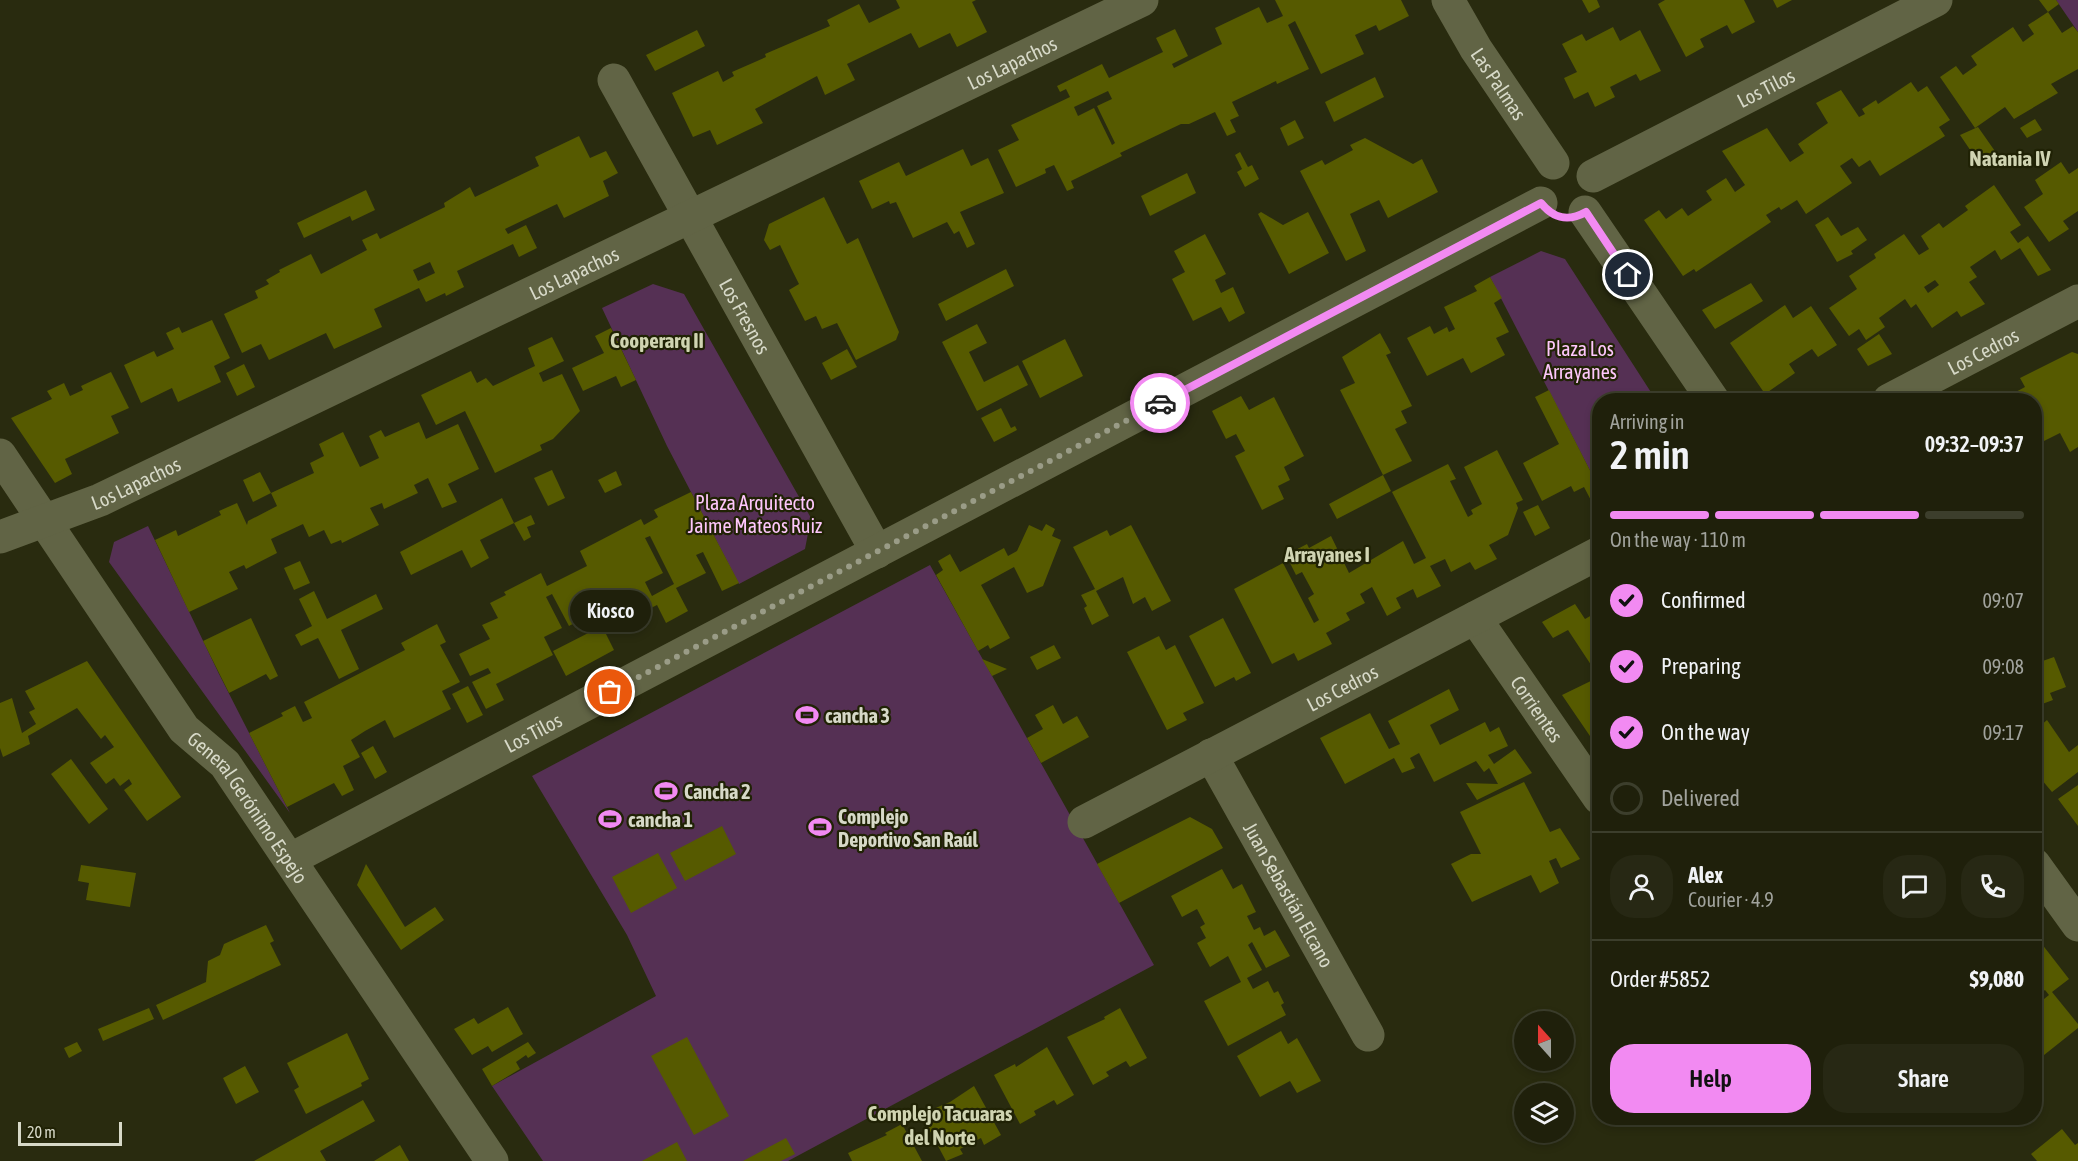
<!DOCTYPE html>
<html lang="en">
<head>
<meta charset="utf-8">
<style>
	body { margin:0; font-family:"Asap Condensed",sans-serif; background:#272814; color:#f1f3f6; height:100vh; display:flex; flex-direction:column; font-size:22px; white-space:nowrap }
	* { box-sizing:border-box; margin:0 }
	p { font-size:20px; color:#a1a39d }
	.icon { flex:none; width:33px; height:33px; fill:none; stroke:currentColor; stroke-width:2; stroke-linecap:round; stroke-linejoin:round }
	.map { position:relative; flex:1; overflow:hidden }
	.details { position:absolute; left:1592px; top:393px; width:450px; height:732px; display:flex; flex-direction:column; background:#1f200b; border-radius:24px; box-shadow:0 3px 9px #0003,0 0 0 2px #3c3e2c }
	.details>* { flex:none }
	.needle { width:39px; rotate:339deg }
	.fabs { position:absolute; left:1514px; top:1011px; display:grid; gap:12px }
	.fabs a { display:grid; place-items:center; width:60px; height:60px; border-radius:50%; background:#1f200b; box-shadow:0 3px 9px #0003,0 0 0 2px #3c3e2c; font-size:30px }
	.scale { position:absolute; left:18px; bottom:15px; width:104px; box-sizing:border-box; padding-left:6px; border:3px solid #d7d9c8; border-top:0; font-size:16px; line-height:21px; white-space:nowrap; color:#d7d9c8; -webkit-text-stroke:4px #202205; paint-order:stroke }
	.pin { position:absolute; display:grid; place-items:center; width:51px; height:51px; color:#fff; margin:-26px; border:3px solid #fff; border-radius:50%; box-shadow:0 2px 6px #0007 }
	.courier { position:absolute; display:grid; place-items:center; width:60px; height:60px; margin:-30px; border:4px solid #f28af2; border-radius:50%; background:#fff; color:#222; box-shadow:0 2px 8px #0007 }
	.bubble { position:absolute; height:42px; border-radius:21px; background:#1f200b; box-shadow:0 3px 9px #0003,0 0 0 2px #3c3e2c; font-size:20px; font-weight:600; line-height:42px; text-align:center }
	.summary em { font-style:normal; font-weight:600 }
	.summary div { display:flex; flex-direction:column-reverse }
	.summary { display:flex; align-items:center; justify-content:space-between; height:102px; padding:0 18px }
	h1 { font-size:39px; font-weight:600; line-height:45px }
	.bar { display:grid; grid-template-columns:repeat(4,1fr); gap:9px 6px; align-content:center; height:72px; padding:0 18px }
	.bar i { height:8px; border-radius:4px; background:#3c3e2c }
	.bar .active { background:#f28af2 }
	.bar p { grid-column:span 4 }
	.line { display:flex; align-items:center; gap:15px; padding:0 18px; border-top:2px solid #3c3e2c }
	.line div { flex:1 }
	.round { display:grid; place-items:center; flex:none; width:63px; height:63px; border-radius:24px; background:#272814 }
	ol { padding:0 18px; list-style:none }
	li { display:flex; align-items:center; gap:18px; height:66px }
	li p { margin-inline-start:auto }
	li .icon { padding:6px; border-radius:50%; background:#f28af2; color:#111; stroke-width:4 }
	li:last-child { color:#a1a39d }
	li i { width:33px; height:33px; border:3px solid #3c3e2c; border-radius:50% }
	.button { display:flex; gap:12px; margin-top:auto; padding:12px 18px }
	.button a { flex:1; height:69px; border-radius:24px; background:#f28af2; color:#111; font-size:24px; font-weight:600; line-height:69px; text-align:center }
	.button a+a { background:#272814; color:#f1f3f6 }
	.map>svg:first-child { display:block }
</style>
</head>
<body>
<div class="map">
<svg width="2078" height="1161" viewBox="0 0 2078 1161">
	<rect width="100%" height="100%" fill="#292b0f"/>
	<!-- green -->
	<path fill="#553054" d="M2056 0H2078V32Z
		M1541 251 1565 259 1656 400H1599V488L1490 277Z
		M653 284 684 294 811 518 805 549 739 584 667 446 602 308Z
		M148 526 219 674 290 813 109 562 114 542Z
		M930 565 1154 965 788 1161H543L492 1086 656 996 627 935 532 776Z"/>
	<!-- building -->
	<path fill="#565a00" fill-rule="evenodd" d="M896 0H976L972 2 987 32 957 47 950 33 919 48 911 33 847 64 855 80 825 95 817 76 755 109 763 123 746 131 717 145 710 130 693 137 672 93 718 71 723 82 734 76 732 72 766 57 765 54 830 26 827 20 859 4 869 23 900 8Z
		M1275 0H1401L1409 16 1379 31 1376 25 1355 35 1364 54 1321 74 1295 21 1288 25 1309 69 1277 84 1276 81 1232 102 1239 116 1230 120 1236 132 1227 136 1215 112 1189 124H1181L1120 153 1122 156 1071 181 1074 188 1067 191 1054 165 1045 169 1046 173 1016 187 998 150 1019 140 1011 125 1070 97 1066 89 1060 92 1057 86 1102 64 1109 78 1163 52 1156 38 1175 29 1188 56 1172 64 1174 68 1222 44 1215 28 1259 7 1267 23 1283 16ZM1108 91 1112 99 1097 106 1115 143 1112 145 1094 108 1078 116 1074 107Z
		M1582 0H1597L1600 7 1589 13Z
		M1665 0H1744L1755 22 1732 34 1727 25 1700 39 1704 47 1686 57 1658 4Z
		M1773 0H1792L1777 8Z
		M2039 0H2056L2059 4 2048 12Z
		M2048 12 2062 33 2073 26 2078 32V69L2051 84 2058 93 2014 119 2005 107 1975 128 1940 77 1956 66 1963 75 1977 65 1971 56 2013 27 2023 42 2034 34 2028 25Z
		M1613 27 1620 41 1640 30 1661 71 1640 81 1636 74 1610 87 1615 97 1595 107 1588 92 1574 99 1564 78 1577 72 1562 44 1582 34 1586 41Z
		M697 30 705 46 655 71 646 55Z
		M1375 77 1384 97 1334 122 1325 102Z
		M1911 82 1918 92 1927 86 1950 120 1939 127 1945 136 1880 176 1870 160 1859 167 1852 158 1840 166 1852 183 1806 214 1797 200 1781 210 1779 207 1766 215 1771 222 1696 272 1694 269 1683 276 1644 220 1659 210 1666 219 1682 208 1688 216 1712 200 1706 191 1726 178 1735 192 1745 185 1722 151 1767 128 1790 162 1804 153 1798 144 1828 123 1816 103 1841 90 1859 117 1865 114 1862 109 1876 100 1878 104Z
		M2035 119 2042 130 2027 138 2020 128Z
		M1295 120 1304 138 1288 146 1280 128Z
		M1978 127 1997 154 1979 163 1960 135Z
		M579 136 590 158 606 151 618 173 603 181 609 196 564 218 557 204 505 229 508 234 526 225 537 248 519 257 513 244 457 271 464 287 446 296 445 293 426 302 419 288 374 309 382 327 334 349 326 333 269 360 261 344 242 353 224 314 258 298 255 291 269 284 266 280 280 272 279 270 311 254 321 274 367 250 362 240 377 233 380 239 445 207 444 203 470 187 475 197 539 166 535 157ZM430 262 435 273 418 281 413 270Z
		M1365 138 1413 164 1422 159 1438 192 1388 218 1379 200 1350 214 1366 251 1346 261 1300 171 1322 160 1325 165 1353 150 1350 145Z
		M963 149 971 166 988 158 1004 193 960 212 975 244 967 248 959 231 954 234 947 222 913 238 896 202 890 204 889 201 872 209 859 181 899 162 906 176Z
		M1240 152 1248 167 1252 165 1259 179 1245 187 1237 172 1242 169 1235 155Z
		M2061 162 2069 174 2078 168V211L2063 221 2069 229 2049 242 2024 207 2043 194 2035 180Z
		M1187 173 1196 193 1150 216 1141 196Z
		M1994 185 2021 225 2010 232 2018 243 2028 236 2051 270 2038 276 2020 248 2001 260 1995 250 1970 267 1977 277 1969 282 1985 304 1961 317 1957 311 1932 328 1916 304 1911 308 1905 299 1879 318 1885 327 1866 340 1859 329 1849 336 1829 308 1857 289 1849 276 1876 258 1874 254 1904 234 1919 255 1929 249 1921 236 1939 223 1943 228 1968 210 1965 206ZM1935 280 1939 285 1928 293 1924 287Z
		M366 190 375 210 352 221 350 216 304 238 297 223Z
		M824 197 847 244 858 238 899 332 896 340 856 360 837 323 822 329 816 316 805 321 789 290 799 284 792 270 780 245 770 250 764 240 769 224Z
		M1261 212 1283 225 1308 212 1329 253 1289 274 1258 214Z
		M1828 217 1841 236 1858 227 1867 240 1851 251 1853 254 1837 262 1815 225Z
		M1205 234 1226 274 1215 280 1221 293 1233 287 1245 313 1229 322 1221 307 1193 321 1172 279 1185 272 1174 251Z
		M1006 269 1014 286 946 321 938 304Z
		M1490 277 1502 298 1494 303 1509 332 1496 338 1505 355 1471 373 1463 358 1427 376 1407 338 1430 326 1434 334 1447 327 1449 332 1455 329 1444 307 1477 291 1474 286Z
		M1751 283 1763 301 1715 329 1702 310Z
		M1785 305 1793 318 1811 306 1837 345 1818 357 1812 349 1789 364 1795 373 1765 394 1730 343Z
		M212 320 230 358 214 366 221 382 178 402 172 388 141 403 124 365 154 351 157 357 174 349 166 333 179 327 182 333Z
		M977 324 987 343 969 352 984 382 1018 365 1028 385 977 411 942 342Z
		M611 328 636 380 621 387 616 376 583 391 572 368 604 353 595 336Z
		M1380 333 1391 353 1386 355 1412 406 1401 411 1407 423 1395 429 1412 461 1383 475 1340 390 1355 383 1342 357Z
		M1879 334 1892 354 1868 366 1857 349Z
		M552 337 564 361 539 373 543 382 562 374 580 411 553 439 540 445 542 450 495 473 465 411 436 425 421 395 471 371 477 383 486 378 493 386 535 366 528 348Z
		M1065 339 1083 376 1040 398 1022 361Z
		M847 349 857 367 831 380 822 363Z
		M2072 352 2078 354V447L2070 452 2060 433 2044 441 2034 420V400H2016L2012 394 2025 387 2020 378Z
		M244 364 255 387 237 396 226 373Z
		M111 372 129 408 111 416 119 433 65 459 72 474 55 483 11 418 52 399 47 391 64 383 70 396 83 390 81 386Z
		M1549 390 1599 488V509L1596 510 1584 487 1574 492 1571 486 1542 501 1523 463 1559 444 1535 397Z
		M1241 396 1249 410 1274 397 1304 456 1284 467 1290 480 1278 486 1284 499 1262 510 1235 456 1245 451 1236 434 1226 439 1212 411Z
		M1001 408 1011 428 1015 426 1017 430 994 442 981 418Z
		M419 422 426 439 458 424 479 469 448 484 457 502 442 508 428 478 414 485 418 493 384 509 382 503 370 508 379 525 342 543 341 540 331 544 324 530 309 537 303 524 271 539 277 553 246 569 244 565 229 572 238 589 189 612 155 540 176 530 178 536 221 515 219 511 237 503 247 525 248 521 277 506 271 493 314 473 310 463 324 456 319 444 343 432 360 467 379 458 369 436 381 430 385 437Z
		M1497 450 1523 500 1516 503 1518 508 1508 535 1489 545 1497 559 1475 570 1470 562 1451 572 1445 559 1430 566 1441 586 1417 598 1413 589 1396 598 1401 608 1387 616 1372 587 1360 594 1365 603 1346 613 1350 620 1326 633 1332 644 1298 661 1294 653 1272 664 1234 589 1283 563 1314 623 1319 620 1308 598 1314 594 1302 572 1296 575 1286 555 1307 544 1309 548 1331 536 1349 573 1403 541 1414 564 1426 558 1392 492 1448 464 1456 479 1450 481 1468 517 1473 514 1471 510 1482 504 1464 467Z
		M552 470 565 498 548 506 534 478Z
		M616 471 622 485 605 493 598 480Z
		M260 472 271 493 253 502 243 480Z
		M1383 475 1391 491 1337 519 1329 504Z
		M691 492 739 583 722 591 703 552 696 555 706 573 676 588 688 611 666 623 657 605 641 613 639 609 612 623 604 607 569 626 552 594 546 597 562 628 544 637 553 655 496 684 504 700 486 709 472 682 491 673 488 668 470 676 459 654 490 639 482 625 498 618 490 603 506 595 504 592 541 573 547 586 587 566 580 551 641 519 644 525 658 517 654 510ZM650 536 674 584 652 596 645 582 663 573 645 538Z
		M502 498 514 523 531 515 535 524 527 527 531 537 524 541 514 523 480 540 489 558 471 568 462 550 411 575 400 552Z
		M1538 505 1550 528 1535 536 1523 512Z
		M1046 524 1055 529 1052 536 1061 540 1043 586 1027 593 1014 567 981 585 1010 638 990 649 988 645 978 651 936 575 943 570 938 561 950 554 960 572 1004 548 1008 556 1017 551 1029 525 1042 531Z
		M1131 525 1171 601 1152 611 1145 597 1133 604 1123 577 1096 591 1109 616 1092 625 1084 608 1087 606 1081 595 1095 589 1073 547 1107 530 1110 536Z
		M300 561 310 583 294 590 284 568Z
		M314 591 327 619 376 594 383 609 341 630 359 669 339 679 318 638 301 646 295 635 312 626 299 599Z
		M1575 604 1585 619 1599 611V735L1592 739 1562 695 1599 677 1568 630 1553 638 1542 622Z
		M251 618 278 676 270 680 266 674 229 693 203 641Z
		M1223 618 1251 673 1236 681 1234 677 1215 687 1189 636Z
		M437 624 446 642 440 645 460 682 442 691 451 709 394 738 385 720 365 731 351 740 360 757 343 766 354 790 342 796 334 783 287 807 249 733 283 716 281 713 295 706 303 722 312 718 304 702 405 650 401 643Z
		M602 626 614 650 566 676 553 651Z
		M1159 636 1166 650 1175 645 1204 703 1183 713 1187 720 1167 730 1127 652Z
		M1054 645 1061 658 1037 670 1030 657Z
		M2054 657 2066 687 2050 693 2053 700 2034 707V664Z
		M982 659 1007 669 992 676Z
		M87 661 181 797 147 821 124 790 132 784 129 779 120 786 114 778 106 784 90 763 114 747 105 735 101 739 77 708 28 736 30 744 3 757 0 748V703L12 698 22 733 36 724 29 712 35 709 25 691Z
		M468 686 483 715 467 723 452 694Z
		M1449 689 1459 710 1430 725 1440 745 1485 722 1490 732 1499 727 1508 746 1488 755 1494 764 1515 749 1532 773 1477 800 1466 783 1498 784 1489 768 1484 772 1476 761 1434 782 1419 753 1410 758 1415 768 1402 773 1394 758 1345 784 1320 738 1370 713 1389 749 1400 744 1388 721Z
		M1053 705 1063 724 1077 716 1089 737 1041 763 1027 738 1043 729 1035 715Z
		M2047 720 2069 752 2078 745V772L2052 792 2036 773 2034 775V731Z
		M373 746 387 772 375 779 361 753Z
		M71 759 108 809 89 824 51 774Z
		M1524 782 1550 832 1560 828 1580 859 1561 868 1556 858 1549 861 1559 883 1540 893 1531 875 1472 902 1451 864 1471 854H1481L1460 812Z
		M2078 785V826L2058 799Z
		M1190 817 1212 829 1223 848 1119 903 1097 864Z
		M722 826 736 854 685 881 670 853Z
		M658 853 677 888 631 913 612 877Z
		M366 864 405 927 435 907 444 920 401 950 357 885Z
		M81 865 136 873 130 907 86 900 89 883 78 881Z
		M1222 869 1233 889 1242 884 1256 912 1247 916 1254 930 1260 927 1264 936 1275 930 1290 956 1266 968 1252 942 1248 945 1262 970 1247 978 1253 989 1268 981 1274 993 1278 991 1284 1003 1281 1005 1286 1015 1228 1046 1204 1001 1241 982 1228 956 1210 967 1197 943 1206 938 1200 927 1205 924 1197 909 1182 917 1171 896Z
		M266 925 274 941 270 943 281 965 163 1020 156 1005 206 982 208 961 220 955 224 944Z
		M2038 939 2069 979 2052 992 2078 1024V1028L2034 1063V1007L2049 995 2045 990 2034 998V943Z
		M508 1007 523 1034 492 1052 488 1046 472 1055 454 1029 474 1018 478 1024Z
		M149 1008 154 1019 103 1041 98 1029Z
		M1120 1008 1147 1058 1130 1067 1126 1061 1106 1072 1109 1076 1093 1085 1067 1037 1105 1019 1104 1017Z
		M1281 1031 1288 1044 1297 1038 1321 1081 1297 1093 1290 1081 1260 1097 1237 1056Z
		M347 1033 369 1079 361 1083 362 1086 306 1114 294 1090 299 1087 287 1063Z
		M687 1037 729 1116 694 1135 651 1056Z
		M77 1042 82 1051 69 1058 64 1048Z
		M528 1042 536 1053 528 1058 526 1055 516 1062 520 1069 492 1086 482 1069Z
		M1047 1047 1074 1095 1057 1105 1054 1100 1045 1105 1034 1111 1036 1115 1020 1124 994 1075 1015 1064 1016 1067Z
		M245 1066 259 1092 236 1104 223 1078Z
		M974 1086 1001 1135 984 1145 981 1138 960 1149 963 1154 946 1161 921 1114 950 1102Z
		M363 1100 375 1121 320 1151 326 1161H254Z
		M902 1124 922 1161H852L848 1153 887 1135 885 1133Z
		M2062 1129 2075 1145 2078 1143V1161H2037L2031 1154Z
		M786 1138 795 1154 781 1161H743Z
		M677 1142 687 1161H642Z
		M400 1145 409 1161H374Z"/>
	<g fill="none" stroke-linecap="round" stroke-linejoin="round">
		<!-- minor -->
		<g stroke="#616445" stroke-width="33">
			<path id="s1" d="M1448 0 1476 49 1553 163"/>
			<path id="s2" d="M614 80 877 552"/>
			<path id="s3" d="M1593 176 1936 0"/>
			<path d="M1585 212 1713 400"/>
			<path id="s4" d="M1889 400 2078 301"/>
			<path id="s5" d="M0 455 184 729 225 764 492 1161"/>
			<path id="s6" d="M0 537 100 500 1142 0"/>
			<path id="s7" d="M1475 618 1599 798"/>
			<path id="s8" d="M1211 755 1368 1035"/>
			<path id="s9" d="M1084 822 1599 553"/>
			<path id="s10" d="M291 859 1541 203"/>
			<path d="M2034 864 2078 925"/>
		</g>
	</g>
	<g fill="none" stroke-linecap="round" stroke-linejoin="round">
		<!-- done -->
		<path stroke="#9a9c87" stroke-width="6" stroke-dasharray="0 10.8" d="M610 692 1160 403"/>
		<!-- route -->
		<path stroke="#f28af2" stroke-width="8" d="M1160 403 1541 203C1554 219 1568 222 1586 212L1628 275"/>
	</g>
	<!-- icons -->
	<defs>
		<g id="stadium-bare" transform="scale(1.8)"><path d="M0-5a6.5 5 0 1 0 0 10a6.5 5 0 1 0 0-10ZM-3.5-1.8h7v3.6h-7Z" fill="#f28af2" stroke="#202205" stroke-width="2.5" paint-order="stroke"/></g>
	</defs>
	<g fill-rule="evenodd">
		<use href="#stadium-bare" x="807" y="715"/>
		<use href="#stadium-bare" x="666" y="791"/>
		<use href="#stadium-bare" x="610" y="819"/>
		<use href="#stadium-bare" x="820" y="827"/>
	</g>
	<g text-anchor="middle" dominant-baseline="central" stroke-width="4.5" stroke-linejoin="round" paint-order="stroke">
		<!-- street labels -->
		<g font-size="20" fill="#d7d9c8" stroke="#202205">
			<text stroke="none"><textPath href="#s6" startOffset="1118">Los Lapachos</textPath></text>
			<text stroke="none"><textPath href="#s1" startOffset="98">Las Palmas</textPath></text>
			<text stroke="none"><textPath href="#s3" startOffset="194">Los Tilos</textPath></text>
			<text stroke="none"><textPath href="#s6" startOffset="632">Los Lapachos</textPath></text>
			<text stroke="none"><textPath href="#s2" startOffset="270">Los Fresnos</textPath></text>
			<text stroke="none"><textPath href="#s4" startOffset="106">Los Cedros</textPath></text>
			<text stroke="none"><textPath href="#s6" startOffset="146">Los Lapachos</textPath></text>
			<text stroke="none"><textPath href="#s9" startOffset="291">Los Cedros</textPath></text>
			<text stroke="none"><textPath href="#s7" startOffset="110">Corrientes</textPath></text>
			<text stroke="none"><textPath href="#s10" startOffset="273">Los Tilos</textPath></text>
			<text stroke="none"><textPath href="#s5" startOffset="432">General Gerónimo Espejo</textPath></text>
			<text stroke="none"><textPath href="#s8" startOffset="160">Juan Sebastián Elcano</textPath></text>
		</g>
		<!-- park labels -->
		<g font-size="20" fill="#fec7fc" stroke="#202205">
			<text x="1580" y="348">Plaza Los<tspan x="1580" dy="23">Arrayanes</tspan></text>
			<text x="755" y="502">Plaza Arquitecto<tspan x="755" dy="23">Jaime Mateos Ruiz</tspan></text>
		</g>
		<!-- poi labels -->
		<g font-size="20" font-weight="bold" fill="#d7d9c8" stroke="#202205" text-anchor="start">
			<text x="825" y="715">cancha 3</text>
			<text x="684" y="791">Cancha 2</text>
			<text x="838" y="816">Complejo<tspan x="838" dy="23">Deportivo San Raúl</tspan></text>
			<text x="628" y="819">cancha 1</text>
		</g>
		<!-- neighbourhood labels -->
		<g font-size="21" font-weight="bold" fill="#d0d4b2" stroke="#202205">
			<text x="2010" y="158">Natania IV</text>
			<text x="657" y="340">Cooperarq II</text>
			<text x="1327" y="554">Arrayanes I</text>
			<text x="940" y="1113">Complejo Tacuaras<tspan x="940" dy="24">del Norte</tspan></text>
		</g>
	</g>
</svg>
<div class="fabs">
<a><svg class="needle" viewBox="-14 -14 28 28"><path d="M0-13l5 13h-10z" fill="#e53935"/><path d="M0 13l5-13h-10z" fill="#a1a39d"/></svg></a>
<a><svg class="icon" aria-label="layers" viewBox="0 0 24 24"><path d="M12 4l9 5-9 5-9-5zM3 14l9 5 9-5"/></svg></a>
</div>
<div class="scale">20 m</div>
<div class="pin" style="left:610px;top:692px;background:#ea580c"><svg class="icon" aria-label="bag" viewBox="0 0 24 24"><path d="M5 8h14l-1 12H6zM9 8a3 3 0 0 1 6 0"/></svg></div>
<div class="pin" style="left:1628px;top:275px;background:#1f2937"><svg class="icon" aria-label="home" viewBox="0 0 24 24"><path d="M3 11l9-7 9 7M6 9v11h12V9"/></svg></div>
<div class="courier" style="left:1160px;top:403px"><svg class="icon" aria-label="car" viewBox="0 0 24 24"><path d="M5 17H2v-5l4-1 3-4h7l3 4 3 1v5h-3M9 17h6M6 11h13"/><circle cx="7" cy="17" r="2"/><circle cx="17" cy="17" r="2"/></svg></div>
<div class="bubble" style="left:570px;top:590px;width:81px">Kiosco</div>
<section class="details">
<div class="summary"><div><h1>2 min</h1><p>Arriving in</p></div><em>09:32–09:37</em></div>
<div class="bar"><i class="active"></i><i class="active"></i><i class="active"></i><i></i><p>On the way · 110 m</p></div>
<ol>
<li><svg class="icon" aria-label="check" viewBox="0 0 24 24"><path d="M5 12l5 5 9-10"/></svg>Confirmed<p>09:07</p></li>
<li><svg class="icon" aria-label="check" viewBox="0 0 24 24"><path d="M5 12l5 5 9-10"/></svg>Preparing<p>09:08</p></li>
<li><svg class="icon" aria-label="check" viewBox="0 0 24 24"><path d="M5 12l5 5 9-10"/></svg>On the way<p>09:17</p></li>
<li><i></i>Delivered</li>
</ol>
<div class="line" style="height:108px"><a class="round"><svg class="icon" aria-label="person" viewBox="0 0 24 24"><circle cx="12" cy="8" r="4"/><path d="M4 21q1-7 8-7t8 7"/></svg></a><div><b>Alex</b><p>Courier · 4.9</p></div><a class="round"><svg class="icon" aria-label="chat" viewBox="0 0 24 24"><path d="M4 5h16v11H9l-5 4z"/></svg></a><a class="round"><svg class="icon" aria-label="phone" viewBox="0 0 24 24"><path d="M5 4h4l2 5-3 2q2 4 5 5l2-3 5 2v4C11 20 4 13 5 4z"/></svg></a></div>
<div class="line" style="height:78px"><div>Order #5852</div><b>$9,080</b></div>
<div class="button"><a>Help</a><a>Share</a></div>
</section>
</div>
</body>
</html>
